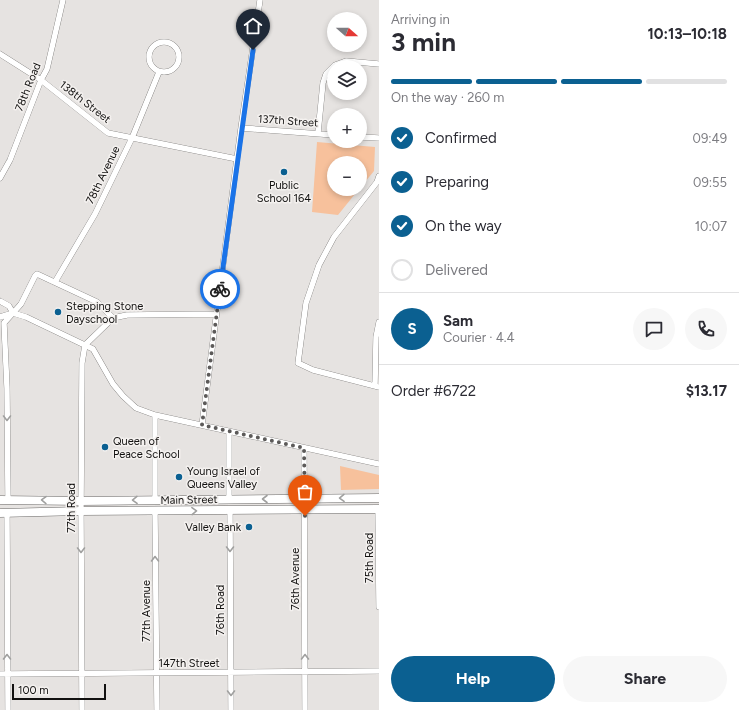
<!DOCTYPE html>
<html lang="en">
<head>
<meta charset="utf-8">
<style>
	body { margin:0; font-family:Figtree,sans-serif; background:#f7f7f7; color:#2b2b33; height:100vh; display:flex; flex-direction:column; font-size:15px; white-space:nowrap }
	* { box-sizing:border-box; margin:0 }
	p { font-size:13px; color:#7c7c81 }
	.icon { flex:none; width:22px; height:22px; fill:none; stroke:currentColor; stroke-width:2; stroke-linecap:round; stroke-linejoin:round }
	.map { position:relative; flex:1; overflow:hidden }
	.drawer { display:flex; flex-direction:column; background:#fff; width:360px }
	.drawer>* { flex:none }
	.needle { width:26px; rotate:111deg }
	.fabs { position:absolute; left:327px; top:12px; display:grid; gap:8px }
	.fabs a { display:grid; place-items:center; width:40px; height:40px; border-radius:50%; background:#fff; box-shadow:0 2px 6px #0003; font-size:20px }
	.scale { position:absolute; left:12px; bottom:10px; width:94px; box-sizing:border-box; padding-left:4px; border:2px solid #121110; border-top:0; font-size:11px; line-height:14px; white-space:nowrap; color:#121110; -webkit-text-stroke:3px #f4f1ef; paint-order:stroke }
	.pin { position:absolute; display:grid; place-items:center; width:34px; height:34px; color:#fff; margin:-41px -17px; border-radius:50% 50% 50% 0; rotate:-45deg; box-shadow:0 0 4px #0007 }
	.pin .icon { rotate:45deg }
	.courier { position:absolute; display:grid; place-items:center; width:40px; height:40px; margin:-20px; border:3px solid #1a73e8; border-radius:50%; background:#fff; color:#222; box-shadow:0 1px 5px #0007 }
	.headline em { font-style:normal; font-weight:700 }
	.headline div { display:flex; flex-direction:column-reverse }
	.headline { display:flex; align-items:center; justify-content:space-between; height:68px; padding:0 12px }
	h1 { font-size:26px; font-weight:700; line-height:30px }
	.bar { display:grid; grid-template-columns:repeat(4,1fr); gap:6px 4px; align-content:center; height:48px; padding:0 12px }
	.bar i { height:5px; border-radius:3px; background:#e1e1e2 }
	.bar .current { background:#0b6091 }
	.bar p { grid-column:span 4 }
	.line { display:flex; align-items:center; gap:10px; padding:0 12px; border-top:1px solid #e1e1e2 }
	.line div { flex:1 }
	.round { display:grid; place-items:center; flex:none; width:42px; height:42px; border-radius:21px; background:#f7f7f7 }
	ol { padding:0 12px; list-style:none }
	li { display:flex; align-items:center; gap:12px; height:44px }
	li p { margin-inline-start:auto }
	li .icon { padding:4px; border-radius:50%; background:#0b6091; color:#fff; stroke-width:4 }
	li:last-child { color:#7c7c81 }
	li i { width:22px; height:22px; border:2px solid #e1e1e2; border-radius:50% }
	.primary-button { display:flex; gap:8px; margin-top:auto; padding:8px 12px }
	.primary-button a { flex:1; height:46px; border-radius:24px; background:#0b6091; color:#fff; font-size:16px; font-weight:700; line-height:46px; text-align:center }
	.primary-button a+a { background:#f7f7f7; color:#2b2b33 }
	main { display:flex; flex:1; min-height:0 }
	.map>svg:first-child { display:block }
</style>
</head>
<body>
<main>
<div class="map">
<svg width="379" height="710" viewBox="0 0 379 710">
	<rect width="100%" height="100%" fill="#e6e3e1"/>
	<!-- green -->
	<path fill="#f7c19c" d="M317 142 375 147 374 171 360 188V163H334V189H359L338 215 312 212Z
		M340 466 379 475V489L341 490Z"/>
	<g fill="none" stroke-linecap="round" stroke-linejoin="round">
		<!-- minor casing -->
		<g stroke="#6a6866" stroke-width="6">
			<path id="minor" d="M149 57a15 15 0 1 1 30 0a15 15 0 1 1-30 0Z
				M0 54 41 80 108 133 237 159
				M241 128 334 135
				M318 133 323 83 326 74 335 65 346 61 379 64
				M360 137 379 138
				M379 176 377 182 334 237 319 265 306 303 298 363 313 370 379 387
				M0 178 10 160 41 80 47 69 63 0
				M55 282 95 214 132 138 159 72
				M0 301 9 306 13 313 26 317 93 349 113 384 123 396 136 408 155 415 379 464
				M0 317 13 313
				M113 318 127 315 216 314
				M375 386 376 337 379 322
				M202 425 241 128 260 0
				M229 432V499
				M304 448 305 710
				M8 500 7 388 4 323 21 304 35 276 37 274 97 302 113 318
				M155 500V415
				M378 509 379 607
				M230 510 231 710
				M155 511 157 710
				M7 513 8 710
				M0 674 379 671
				M82 710 81 511 82 363 85 345 113 318"/>
		</g>
		<!-- primary casing -->
		<g stroke="#6a6866" stroke-width="9">
			<path id="primary" d="M0 500 81 501 379 498
				M0 513 81 511 379 509"/>
		</g>
		<!-- minor -->
		<use href="#minor" stroke="#fff" stroke-width="5.5"/>
		<!-- primary -->
		<use href="#primary" stroke="#fff" stroke-width="8"/>
	</g>
	<!-- one-way arrows -->
	<defs><path id="oneway-chevron" d="M-2-3.5L2.5 0L-2 3.5" fill="none" stroke-width="1.6" stroke-linecap="round" stroke-linejoin="round"/></defs>
	<g stroke="#a0a09f">
		<use href="#oneway-chevron" transform="translate(7 418) rotate(90)"/>
		<use href="#oneway-chevron" transform="translate(342 498) rotate(179)"/>
		<use href="#oneway-chevron" transform="translate(265 499) rotate(180)"/>
		<use href="#oneway-chevron" transform="translate(44 500) rotate(-179)"/>
		<use href="#oneway-chevron" transform="translate(135 500) rotate(179)"/>
		<use href="#oneway-chevron" transform="translate(194 511) rotate(-1)"/>
		<use href="#oneway-chevron" transform="translate(230 549) rotate(90)"/>
		<use href="#oneway-chevron" transform="translate(81 550) rotate(90)"/>
		<use href="#oneway-chevron" transform="translate(155 559) rotate(-90)"/>
		<use href="#oneway-chevron" transform="translate(7 657) rotate(-90)"/>
		<use href="#oneway-chevron" transform="translate(305 657) rotate(-90)"/>
		<use href="#oneway-chevron" transform="translate(231 693) rotate(90)"/>
	</g>
	<g fill="none" stroke-linecap="round" stroke-linejoin="round">
		<!-- done -->
		<path stroke="#5c5a59" stroke-width="4" stroke-dasharray="0 7.2" d="M220 289 202 425 304 448 305 516"/>
		<!-- route -->
		<path stroke="#1a73e8" stroke-width="5" d="M220 289 253 50"/>
	</g>
	<!-- markers -->
	<g fill="#0b6091" stroke="#f4f1ef" stroke-width="1.5">
		<circle cx="284" cy="172" r="4"/>
		<circle cx="58" cy="312" r="4"/>
		<circle cx="105" cy="447" r="4"/>
		<circle cx="179" cy="477" r="4"/>
		<circle cx="249" cy="527" r="4"/>
	</g>
	<g text-anchor="middle" dominant-baseline="central" stroke-width="3" stroke-linejoin="round" paint-order="stroke">
		<!-- street labels -->
		<g font-size="11" fill="#121110" stroke="#f4f1ef">
			<text transform="translate(28 87) rotate(-68)">78th Road</text>
			<text transform="translate(85 102) rotate(38)">138th Street</text>
			<text transform="translate(288 121) rotate(4)">137th Street</text>
			<text transform="translate(103 175) rotate(-64)">78th Avenue</text>
			<text transform="translate(189 500) rotate(-1)">Main Street</text>
			<text transform="translate(71 508) rotate(-90)">77th Road</text>
			<text transform="translate(369 558) rotate(-90)">75th Road</text>
			<text transform="translate(295 579) rotate(-90)">76th Avenue</text>
			<text transform="translate(220 610) rotate(-90)">76th Road</text>
			<text transform="translate(146 611) rotate(-90)">77th Avenue</text>
			<text x="189" y="663">147th Street</text>
		</g>
		<!-- poi labels -->
		<g font-size="11" fill="#121110" stroke="#f4f1ef" text-anchor="start">
			<text x="284" y="185" text-anchor="middle">Public<tspan x="284" dy="13">School 164</tspan></text>
			<text x="66" y="306">Stepping Stone<tspan x="66" dy="13">Dayschool</tspan></text>
			<text x="113" y="441">Queen of<tspan x="113" dy="13">Peace School</tspan></text>
			<text x="187" y="471">Young Israel of<tspan x="187" dy="13">Queens Valley</tspan></text>
			<text x="241" y="527" text-anchor="end">Valley Bank</text>
		</g>
	</g>
</svg>
<div class="fabs">
<a><svg class="needle" viewBox="-14 -14 28 28"><path d="M0-13l5 13h-10z" fill="#e53935"/><path d="M0 13l5-13h-10z" fill="#7c7c81"/></svg></a>
<a><svg class="icon" aria-label="layers" viewBox="0 0 24 24"><path d="M12 4l9 5-9 5-9-5zM3 14l9 5 9-5"/></svg></a>
<a>+</a>
<a>−</a>
</div>
<div class="scale">100 m</div>
<div class="pin" style="left:305px;top:516px;background:#ea580c"><svg class="icon" aria-label="bag" viewBox="0 0 24 24"><path d="M5 8h14l-1 12H6zM9 8a3 3 0 0 1 6 0"/></svg></div>
<div class="pin" style="left:253px;top:50px;background:#1f2937"><svg class="icon" aria-label="home" viewBox="0 0 24 24"><path d="M3 11l9-7 9 7M6 9v11h12V9"/></svg></div>
<div class="courier" style="left:220px;top:289px"><svg class="icon" aria-label="bike" viewBox="0 0 24 24"><circle cx="6" cy="16" r="4"/><circle cx="18" cy="16" r="4"/><path d="M6 16l4-8h5l3 8M10 8l3 8H6M13 5h3"/></svg></div>
</div>
<section class="drawer">
<div class="headline"><div><h1>3 min</h1><p>Arriving in</p></div><em>10:13–10:18</em></div>
<div class="bar"><i class="current"></i><i class="current"></i><i class="current"></i><i></i><p>On the way · 260 m</p></div>
<ol>
<li><svg class="icon" aria-label="check" viewBox="0 0 24 24"><path d="M5 12l5 5 9-10"/></svg>Confirmed<p>09:49</p></li>
<li><svg class="icon" aria-label="check" viewBox="0 0 24 24"><path d="M5 12l5 5 9-10"/></svg>Preparing<p>09:55</p></li>
<li><svg class="icon" aria-label="check" viewBox="0 0 24 24"><path d="M5 12l5 5 9-10"/></svg>On the way<p>10:07</p></li>
<li><i></i>Delivered</li>
</ol>
<div class="line" style="height:72px"><b class="round" style="background:#0b6091;color:#fff">S</b><div><b>Sam</b><p>Courier · 4.4</p></div><a class="round"><svg class="icon" aria-label="chat" viewBox="0 0 24 24"><path d="M4 5h16v11H9l-5 4z"/></svg></a><a class="round"><svg class="icon" aria-label="phone" viewBox="0 0 24 24"><path d="M5 4h4l2 5-3 2q2 4 5 5l2-3 5 2v4C11 20 4 13 5 4z"/></svg></a></div>
<div class="line" style="height:52px"><div>Order #6722</div><b>$13.17</b></div>
<div class="primary-button"><a>Help</a><a>Share</a></div>
</section>
</main>
</body>
</html>
